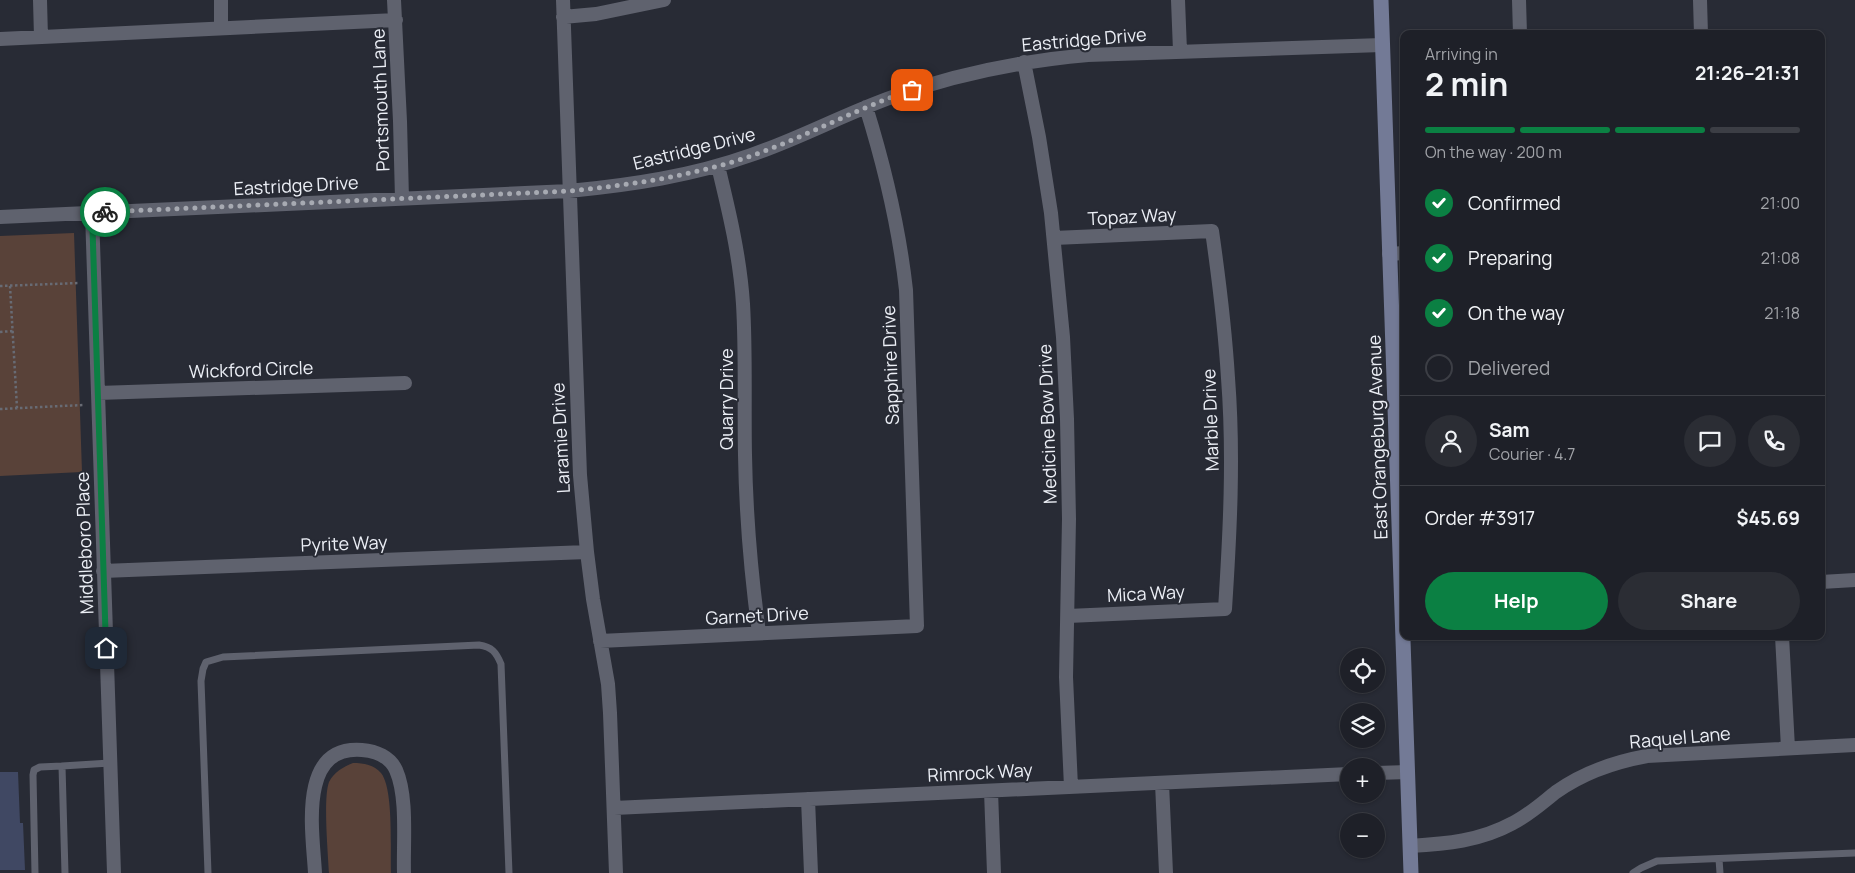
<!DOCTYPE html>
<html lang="en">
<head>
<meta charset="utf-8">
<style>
	body { margin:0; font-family:Manrope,sans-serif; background:#2b2d34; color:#f1f3f6; height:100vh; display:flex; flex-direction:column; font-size:19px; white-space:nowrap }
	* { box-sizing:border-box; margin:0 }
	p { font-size:16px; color:#a1a3a8 }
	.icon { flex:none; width:28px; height:28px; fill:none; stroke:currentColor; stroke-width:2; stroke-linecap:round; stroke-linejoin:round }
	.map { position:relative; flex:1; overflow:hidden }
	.details { position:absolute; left:1400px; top:30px; width:425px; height:610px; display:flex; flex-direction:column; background:#1e2028; border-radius:10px; box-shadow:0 1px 4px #0004,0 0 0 1px #3c3e45 }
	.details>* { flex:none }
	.controls { position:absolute; left:1340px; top:648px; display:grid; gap:10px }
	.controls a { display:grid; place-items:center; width:45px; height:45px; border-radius:50%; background:#1e2028; box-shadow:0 1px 4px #0004,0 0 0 1px #3c3e45; font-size:25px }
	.pin { position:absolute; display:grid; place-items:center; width:42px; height:42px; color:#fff; margin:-21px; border-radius:10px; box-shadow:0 2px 8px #0006 }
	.courier { position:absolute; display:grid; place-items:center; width:50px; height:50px; margin:-25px; border:4px solid #0b8043; border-radius:50%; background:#fff; color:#222; box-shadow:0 1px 6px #0007 }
	.summary em { font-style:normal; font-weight:700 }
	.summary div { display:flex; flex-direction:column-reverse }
	.summary { display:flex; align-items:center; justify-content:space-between; height:85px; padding:0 25px }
	h1 { font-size:32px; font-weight:700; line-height:38px }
	.bar { display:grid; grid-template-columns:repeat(4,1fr); gap:8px 5px; align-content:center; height:60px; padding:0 25px }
	.bar i { height:6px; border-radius:4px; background:#3c3e45 }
	.bar .selected { background:#0b8043 }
	.bar p { grid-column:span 4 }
	.line { display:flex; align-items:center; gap:12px; padding:0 25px; border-top:1px solid #3c3e45 }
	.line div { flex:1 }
	.round { display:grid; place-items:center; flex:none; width:52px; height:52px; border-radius:26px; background:#2b2d34 }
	ol { padding:0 25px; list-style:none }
	li { display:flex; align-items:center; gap:15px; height:55px }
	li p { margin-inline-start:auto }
	li .icon { padding:5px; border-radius:50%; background:#0b8043; color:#fff; stroke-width:4 }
	li:last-child { color:#a1a3a8 }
	li i { width:28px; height:28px; border:2px solid #3c3e45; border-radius:50% }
	.cta { display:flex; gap:10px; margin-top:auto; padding:10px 25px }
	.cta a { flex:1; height:58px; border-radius:30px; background:#0b8043; color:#fff; font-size:20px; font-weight:700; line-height:58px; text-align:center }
	.cta a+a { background:#2b2d34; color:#f1f3f6 }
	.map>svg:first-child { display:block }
</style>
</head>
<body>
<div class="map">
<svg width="1855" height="873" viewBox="0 0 1855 873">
	<rect width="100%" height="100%" fill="#282b35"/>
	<!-- green -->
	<path fill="#594239" d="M74 233 82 472 0 476V236Z
		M353 763C364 763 374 765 381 773 394 789 390 851 391 873H329C328 853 323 798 329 782 334 772 343 767 353 763Z"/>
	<!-- building -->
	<path fill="#404863" d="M0 772H18L20 823H23L25 870H0Z"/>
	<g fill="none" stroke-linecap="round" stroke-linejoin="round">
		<!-- path -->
		<path stroke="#686b74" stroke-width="2.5" stroke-dasharray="2.5 2.5" stroke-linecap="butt" d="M0 286 79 283
			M10 286 17 408
			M0 332 13 331
			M0 409 83 405"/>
		<!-- lane -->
		<path stroke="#5f626e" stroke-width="7" d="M1719 859 1720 873
			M35 873 33 775 34 770 40 767 62 766
			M65 873 62 766 110 763
			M208 873 201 681 203 669 206 662 223 657 479 645C492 647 496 652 501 664L509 873
			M1633 873 1641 868 1657 861 1855 853"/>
		<!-- street -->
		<path stroke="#5f626e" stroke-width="14" d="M40 0 41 37
			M394 0 400 121 402 199
			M563 0 580 475 587 552 593 599 608 684 610 713 616 873
			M1178 0 1180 51
			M1519 0 1520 34
			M1700 0 1701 34
			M563 17 596 14 664 0
			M221 28V0
			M0 39 396 20
			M1024 62 1039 137 1051 213 1063 337 1067 419 1069 519 1066 677 1071 787
			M718 166C729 211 740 257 743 304 746 354 744 405 745 455 746 515 751 574 759 633
			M92 213 114 873
			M0 217 569 191C631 185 692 176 751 155 801 138 846 113 895 96 959 73 1021 61 1088 55L1382 45
			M1054 238 1212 231C1219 280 1225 329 1228 378 1234 455 1230 532 1225 609L1068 616
			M1389 254 1404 253
			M98 393 405 383
			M103 571 587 552
			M1821 582 1855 580
			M1782 636 1788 748
			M600 641 917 626 906 290C899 227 885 168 866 107
			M1376 773 1408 772
			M1162 783 1166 873
			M991 791 994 873
			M808 799 811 873
			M614 808 1349 774
			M1410 846C1446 844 1480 841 1513 823 1529 815 1542 803 1556 792 1584 772 1614 762 1647 756L1855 745
			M315 873C313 834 297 745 362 750 376 751 390 757 396 770 408 797 403 844 404 873"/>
		<!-- secondary -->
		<path stroke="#737a96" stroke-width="15" d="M1381 0 1411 873"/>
	</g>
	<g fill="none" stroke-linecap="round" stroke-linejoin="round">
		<!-- done -->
		<path stroke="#a7aab2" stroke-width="5" stroke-dasharray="0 9" d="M105 212 569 191C631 185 692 176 751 156 806 137 857 108 912 90"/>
		<!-- route -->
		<path stroke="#0b8043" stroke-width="6" d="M105 212 92 213 106 648"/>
	</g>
	<g text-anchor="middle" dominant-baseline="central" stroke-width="4" stroke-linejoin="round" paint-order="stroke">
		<!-- street labels -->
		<g font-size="18" fill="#eceff6" stroke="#282b35">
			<text transform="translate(1084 39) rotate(-5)">Eastridge Drive</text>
			<text transform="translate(380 100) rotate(-92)">Portsmouth Lane</text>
			<text transform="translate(694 148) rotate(-14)">Eastridge Drive</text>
			<text transform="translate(296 185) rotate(-3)">Eastridge Drive</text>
			<text transform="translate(1132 216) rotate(-3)">Topaz Way</text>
			<text transform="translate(890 365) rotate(-92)">Sapphire Drive</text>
			<text transform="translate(251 369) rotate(-2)">Wickford Circle</text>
			<text transform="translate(726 399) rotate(-90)">Quarry Drive</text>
			<text transform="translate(1210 420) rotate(-92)">Marble Drive</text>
			<text transform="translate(1047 424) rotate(-92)">Medicine Bow Drive</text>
			<text transform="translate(1377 437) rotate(-92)">East Orangeburg Avenue</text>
			<text transform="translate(560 438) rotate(-93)">Laramie Drive</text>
			<text transform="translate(84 543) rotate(-92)">Middleboro Place</text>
			<text transform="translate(344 543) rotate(-2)">Pyrite Way</text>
			<text transform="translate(1146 593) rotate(-3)">Mica Way</text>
			<text transform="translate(757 615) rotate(-3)">Garnet Drive</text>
			<text transform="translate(1680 737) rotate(-5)">Raquel Lane</text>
			<text transform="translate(980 772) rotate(-3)">Rimrock Way</text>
		</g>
	</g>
</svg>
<div class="controls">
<a><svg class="icon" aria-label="locate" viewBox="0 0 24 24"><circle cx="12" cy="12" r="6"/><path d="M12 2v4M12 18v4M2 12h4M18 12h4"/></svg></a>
<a><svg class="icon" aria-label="layers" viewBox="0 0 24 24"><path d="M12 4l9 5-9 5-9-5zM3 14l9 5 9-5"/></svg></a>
<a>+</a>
<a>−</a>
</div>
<div class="pin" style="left:912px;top:90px;background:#ea580c"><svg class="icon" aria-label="bag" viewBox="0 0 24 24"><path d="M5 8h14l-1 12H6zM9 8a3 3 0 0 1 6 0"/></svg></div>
<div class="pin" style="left:106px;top:648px;background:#1f2937"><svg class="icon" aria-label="home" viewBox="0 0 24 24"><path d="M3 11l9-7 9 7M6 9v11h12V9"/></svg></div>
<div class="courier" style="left:105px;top:212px"><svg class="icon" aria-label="bike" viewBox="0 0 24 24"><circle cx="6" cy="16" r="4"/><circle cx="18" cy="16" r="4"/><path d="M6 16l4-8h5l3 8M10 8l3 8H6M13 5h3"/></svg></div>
<section class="details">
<div class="summary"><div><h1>2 min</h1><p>Arriving in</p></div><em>21:26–21:31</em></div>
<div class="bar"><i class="selected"></i><i class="selected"></i><i class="selected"></i><i></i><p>On the way · 200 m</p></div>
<ol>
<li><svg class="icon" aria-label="check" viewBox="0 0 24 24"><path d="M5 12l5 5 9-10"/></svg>Confirmed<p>21:00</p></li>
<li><svg class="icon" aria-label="check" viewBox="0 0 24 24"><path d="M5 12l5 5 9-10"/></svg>Preparing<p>21:08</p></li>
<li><svg class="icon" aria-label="check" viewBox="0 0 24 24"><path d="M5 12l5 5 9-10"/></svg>On the way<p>21:18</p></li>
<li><i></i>Delivered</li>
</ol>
<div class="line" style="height:90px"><a class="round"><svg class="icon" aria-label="person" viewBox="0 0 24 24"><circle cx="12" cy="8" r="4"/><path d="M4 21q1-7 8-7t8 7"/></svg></a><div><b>Sam</b><p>Courier · 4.7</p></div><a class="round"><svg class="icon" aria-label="chat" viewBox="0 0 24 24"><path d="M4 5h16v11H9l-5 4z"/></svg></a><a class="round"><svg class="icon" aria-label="phone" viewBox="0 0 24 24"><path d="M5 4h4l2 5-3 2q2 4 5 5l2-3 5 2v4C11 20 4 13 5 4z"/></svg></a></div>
<div class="line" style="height:65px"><div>Order #3917</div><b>$45.69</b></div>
<div class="cta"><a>Help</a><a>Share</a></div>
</section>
</div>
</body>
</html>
